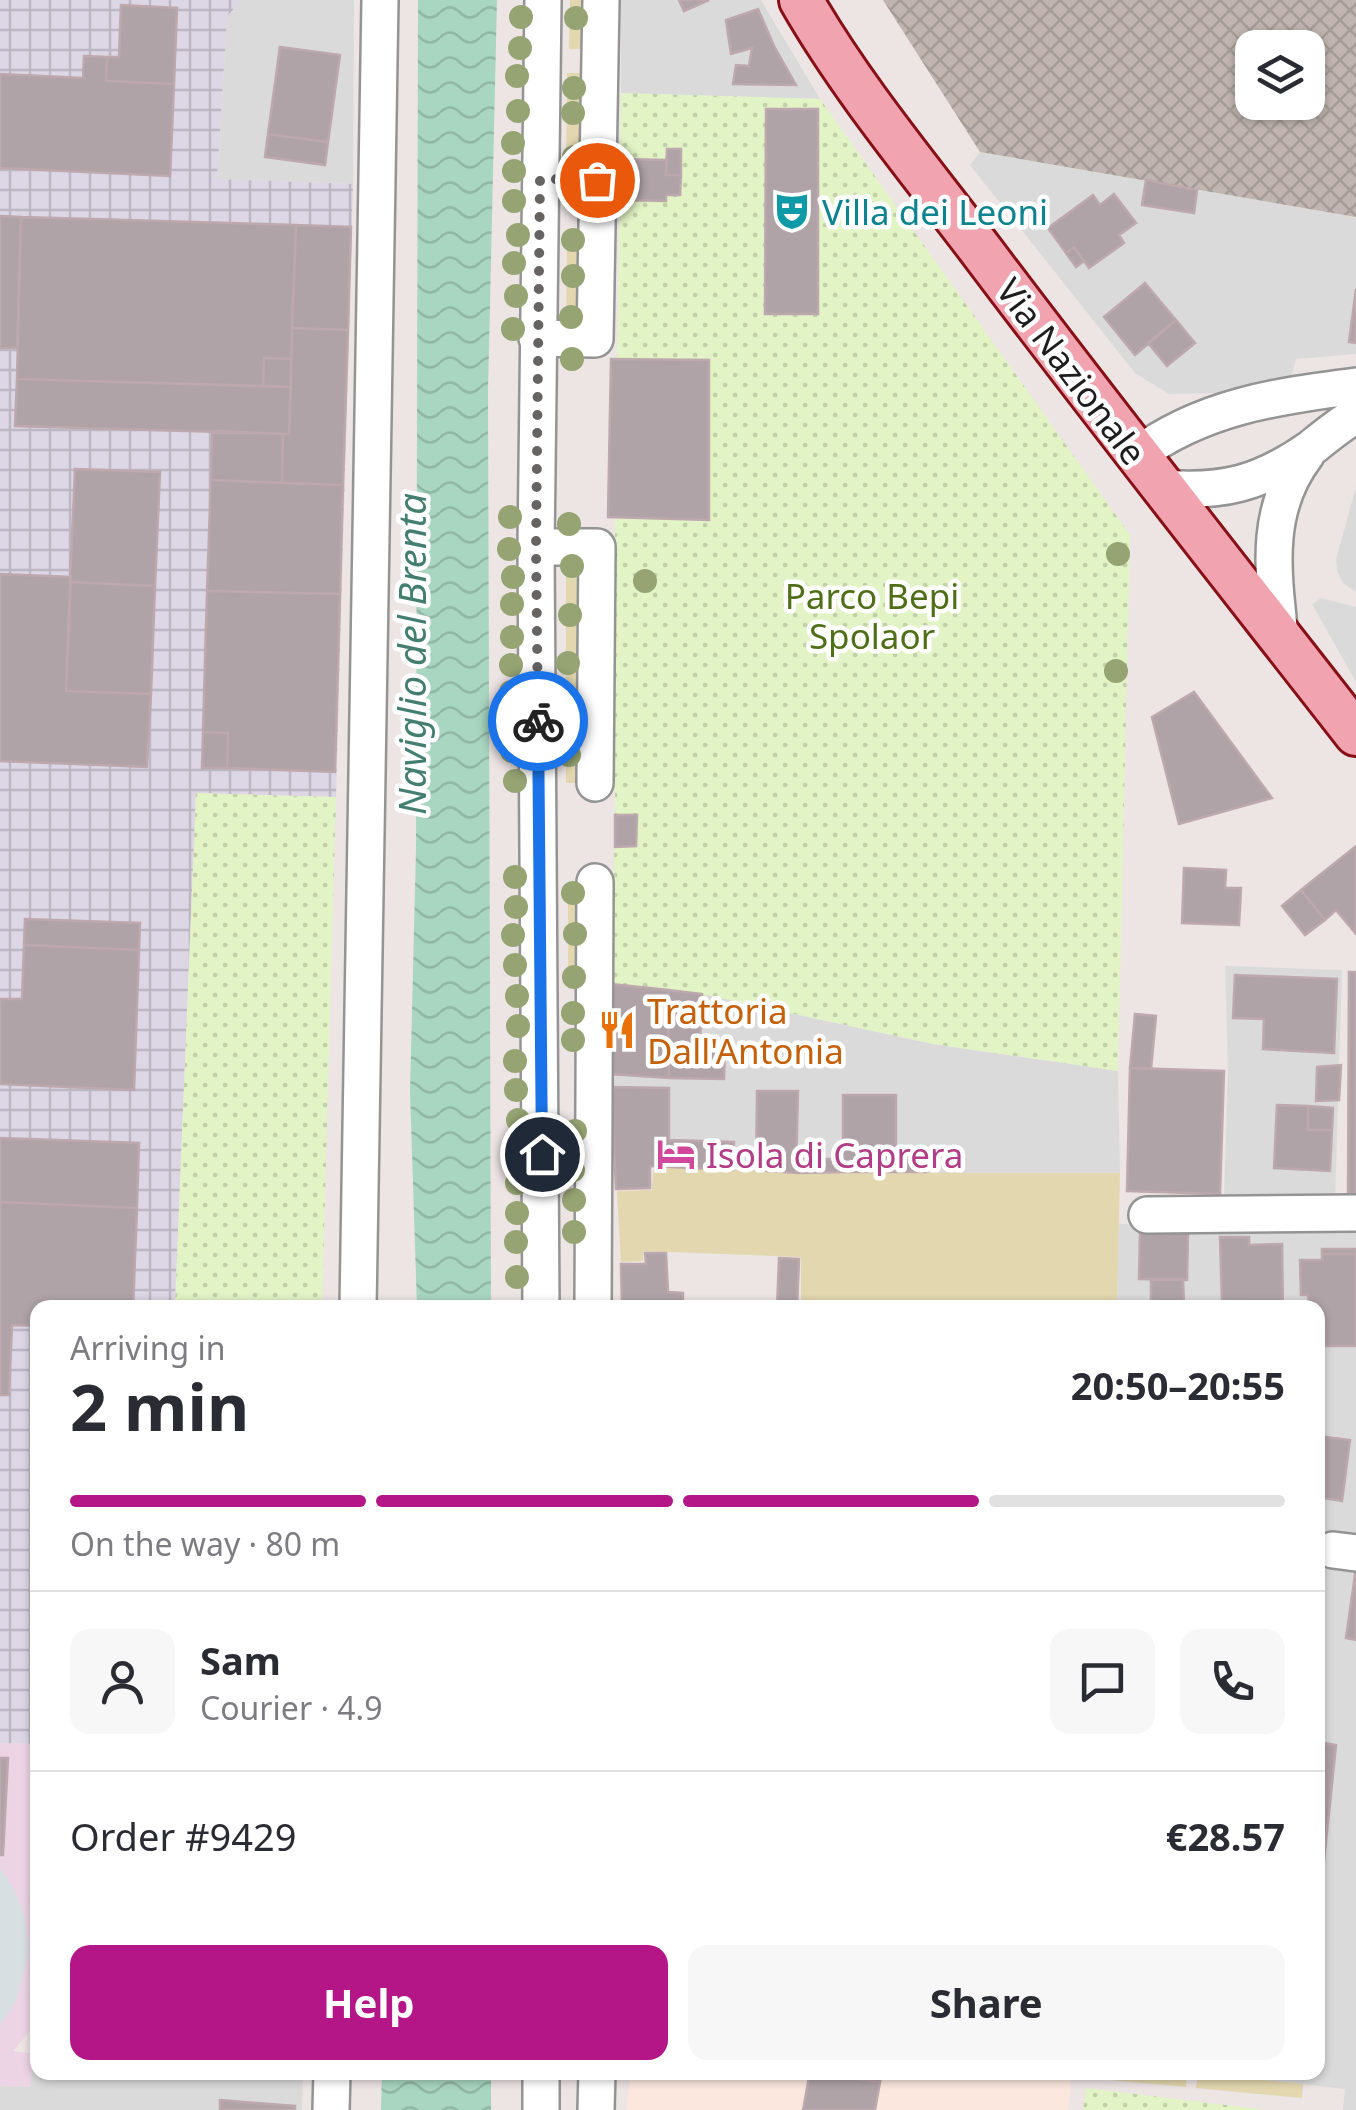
<!DOCTYPE html>
<html lang="en">
<head>
<meta charset="utf-8">
<style>
	body { margin:0; font-family:"Noto Sans",sans-serif; background:#f7f7f7; color:#2b2b33; height:100vh; display:flex; flex-direction:column; font-size:38px; white-space:nowrap }
	* { box-sizing:border-box; margin:0 }
	p { font-size:32px; color:#7c7c81 }
	.icon { flex:none; width:55px; height:55px; fill:none; stroke:currentColor; stroke-width:2; stroke-linecap:round; stroke-linejoin:round }
	.map { position:relative; flex:1; overflow:hidden }
	.panel { position:absolute; left:30px; top:1300px; width:1295px; height:780px; display:flex; flex-direction:column; background:#fff; border-radius:20px; box-shadow:0 2px 8px #0004 }
	.panel>* { flex:none }
	.fabs { position:absolute; left:1235px; top:30px; display:grid; gap:20px }
	.fabs a { display:grid; place-items:center; width:90px; height:90px; border-radius:20px; background:#fff; box-shadow:0 2px 8px #0004; font-size:50px }
	.pin { position:absolute; display:grid; place-items:center; width:85px; height:85px; color:#fff; margin:-42px; border:5px solid #fff; border-radius:50%; box-shadow:0 2px 10px #0007 }
	.courier { position:absolute; display:grid; place-items:center; width:100px; height:100px; margin:-50px; border:8px solid #1a73e8; border-radius:50%; background:#fff; color:#222; box-shadow:0 2px 12px #0007 }
	.headline em { font-style:normal; font-weight:700 }
	.headline div { display:flex; flex-direction:column-reverse }
	.headline { display:flex; align-items:center; justify-content:space-between; height:170px; padding:0 40px }
	h1 { font-size:65px; font-weight:700; line-height:75px }
	.bar { display:grid; grid-template-columns:repeat(4,1fr); gap:15px 10px; align-content:center; height:120px; padding:0 40px }
	.bar i { height:12px; border-radius:8px; background:#e1e1e2 }
	.bar .active { background:#b41687 }
	.bar p { grid-column:span 4 }
	.line { display:flex; align-items:center; gap:25px; padding:0 40px; border-top:2px solid #e1e1e2 }
	.line div { flex:1 }
	.round { display:grid; place-items:center; flex:none; width:105px; height:105px; border-radius:20px; background:#f7f7f7 }
	.primary-button { display:flex; gap:20px; margin-top:auto; padding:20px 40px }
	.primary-button a { flex:1; height:115px; border-radius:20px; background:#b41687; color:#fff; font-size:40px; font-weight:700; line-height:115px; text-align:center }
	.primary-button a+a { background:#f7f7f7; color:#2b2b33 }
	.map>svg:first-child { display:block }
</style>
</head>
<body>
<div class="map">
<svg width="1356" height="2110" viewBox="0 0 1356 2110">
	<defs>
		<pattern id="industrial-grid" width="8" height="8" patternUnits="userSpaceOnUse" patternTransform="scale(2.5)"><rect width="8" height="8" fill="#ddd6e5"/><path d="M0 4h8M4 0v8" fill="none" stroke="#bdb7c4"/></pattern>
		<pattern id="construction-cross-hatch" width="8" height="8" patternUnits="userSpaceOnUse" patternTransform="scale(2.5)"><rect width="8" height="8" fill="#c0b5b0"/><path d="M0 0l8 8M0 8l8-8" fill="none" stroke="#a59b97"/></pattern>
		<pattern id="park-dots" width="8" height="8" patternUnits="userSpaceOnUse" patternTransform="scale(2.5)"><rect width="8" height="8" fill="#e2f3c5"/><path d="M2 2h.1M6 6h.1" fill="none" stroke="#c1d0a9" stroke-width="1.8" stroke-linecap="round"/></pattern>
		<pattern id="water-waves" width="16" height="10" patternUnits="userSpaceOnUse" patternTransform="scale(2.5)"><rect width="16" height="10" fill="#a9d6c0"/><path d="M0 5q4-4 8 0t8 0" fill="none" stroke="#91b7a5"/></pattern>
	</defs>
	<rect width="100%" height="100%" fill="#ede4e4"/>
	<!-- residential -->
	<path fill="#dbdada" d="M241 0H354L353 184 217 179 227 17Z
		M621 0H761L820 99 621 93Z
		M980 152 1356 217V354L1296 359 1290 381 1217 393 1169 394 1135 373 970 165Z
		M1321 598 1356 607V682L1312 604Z
		M1225 966 1342 970 1335 1201 1224 1195 1228 1069Z
		M611 984 702 994 933 1044 1118 1071 1120 1173H796L651 1166 650 1188 616 1189 611 1087Z
		M1119 1224 1356 1227V2110H1343L1345 2089 1204 2073 1318 2072V1308H1117Z
		M34 2054 37 2055 38 2072H238L303 2078 302 2110H0V2086L30 2087Z"/>
	<!-- commercial -->
	<path fill="#ecd4e4" d="M0 1743 37 1744V2016L30 2031 13 2051 34 2054 30 2087 0 2086Z"/>
	<!-- industrial -->
	<path fill="url(#industrial-grid)" d="M0 0H241L227 17 217 179 353 184 336 797 196 793 175 1307 38 1308 37 1744 0 1743Z"/>
	<!-- education -->
	<path fill="#fbe7de" d="M631 2073H1072L1068 2110H626Z"/>
	<!-- construction -->
	<path fill="url(#construction-cross-hatch)" fill-rule="evenodd" d="M883 0H1356V217L980 152ZM1252 48H1308V102H1252Z"/>
	<!-- grass -->
	<path fill="#e2d7af" d="M570 0H583L582 49H569Z
		M567 73H581L579 167H566Z
		M567 236H579L577 326H566Z
		M566 558H577L578 783H566Z
		M568 886H579L580 983H568Z
		M668 1167 796 1173H1120L1117 1307H801V1257L643 1251V1261L621 1262 617 1191 652 1190 653 1170Z
		M1088 2073V2072L1187 2073 1186 2087 1087 2078Z
		M1198 2073 1303 2084 1302 2098 1196 2088Z"/>
	<!-- park -->
	<path fill="url(#park-dots)" d="M621 93 820 99 1130 535 1118 1071 933 1044 702 994 611 984 615 815V518L608 517 611 359 617 358Z
		M196 793 336 797 322 1307H175Z
		M1086 2088 1267 2110H1083Z"/>
	<!-- parking -->
	<path fill="#d9d9d9" d="M1356 487V592L1343 583 1337 571 1336 560Z"/>
	<!-- plaza -->
	<path fill="#d8dfe2" d="M0 1867 15 1891 24 1914 29 1951 16 2001 0 2026Z"/>
	<!-- water -->
	<path fill="url(#water-waves)" d="M418 0H497L488 391 491 1307H417L410 1092 416 849Z
		M382 2073H491V2110H381Z"/>
	<!-- building -->
	<path fill="#afa3a7" stroke="#bda8ae" stroke-width="2.5" d="M679 0H709L684 11Z
		M121 5 177 8 174 84 106 81 107 57H119Z
		M758 9 774 46 796 85 733 84 736 65 749 66 752 48 731 54 726 20Z
		M280 47 340 55 328 142 268 134Z
		M84 56 107 57 106 81 174 84 170 176 0 168V74L83 78Z
		M766 109H818V314H765Z
		M268 134 328 142 325 165 265 157Z
		M667 149H681V175H666Z
		M618 159 667 160 666 175H681L680 195H666V201L618 200Z
		M1146 180 1197 190 1194 213 1142 205Z
		M1114 194 1136 223 1119 235 1124 243 1089 268 1074 247 1066 253 1048 228 1093 195 1100 205Z
		M0 216 21 217 17 348H0Z
		M21 217 296 225 291 359 264 358 263 386 17 379Z
		M296 225 351 227 348 330 292 328Z
		M1074 247 1084 261 1076 267 1066 253Z
		M1145 283 1176 320 1135 355 1104 317Z
		M1356 289V343L1349 342Z
		M1176 320 1195 343 1167 366 1148 343Z
		M292 328 348 330 343 485 282 483 283 434H289Z
		M264 358 291 359V387L263 386Z
		M611 359 709 360V520L608 517Z
		M17 379 291 387 289 434 15 426Z
		M212 431 283 434 282 483 211 480Z
		M75 469 160 472 155 586 70 582Z
		M211 480 343 485 340 594 207 591Z
		M0 574 71 577 66 691 151 694 147 767 0 761Z
		M70 582 155 586 151 694 66 691Z
		M207 591 340 594 335 772 227 768 228 733 203 732Z
		M1194 692 1272 798 1179 824 1152 717Z
		M203 732 228 733 227 768H202Z
		M615 815H637L636 846 615 847Z
		M1356 846V934L1336 910 1325 920 1301 890Z
		M1184 868 1226 870 1225 888H1241L1239 925 1182 923Z
		M1301 890 1325 920 1305 935 1282 906Z
		M25 919 140 923 139 950 24 945Z
		M24 945 139 950 134 1090 0 1084V999H22Z
		M1349 972H1356V1194H1348Z
		M1235 975 1337 979 1334 1053 1263 1049 1264 1019 1233 1018Z
		M611 984 668 990 669 1078 611 1074Z
		M668 990 702 994 700 1040 725 1041 724 1079 669 1078Z
		M1135 1014 1156 1016 1151 1069 1130 1068Z
		M1341 1065 1339 1100 1316 1101 1317 1067Z
		M1130 1068 1224 1071 1220 1194 1127 1191Z
		M611 1087 669 1088V1140L734 1142 733 1170 650 1166V1188L616 1189Z
		M757 1091H798L796 1173 756 1170Z
		M843 1095H896V1172H843Z
		M1277 1105 1308 1106V1130H1332L1330 1171 1274 1168Z
		M1308 1106 1333 1108 1332 1130H1308Z
		M0 1138 139 1143 137 1208 0 1202Z
		M925 1148 926 1172H896V1149Z
		M796 1159H843V1172L796 1173Z
		M0 1202 137 1208 133 1308H38V1326L12 1325 9 1395H0Z
		M1140 1232 1188 1233 1187 1280 1139 1279Z
		M1220 1237H1249V1245L1282 1244 1283 1308H1245V1301H1222Z
		M1322 1249H1356V1254H1322Z
		M645 1253H666L668 1292 683 1293V1308H622L621 1264H646Z
		M1322 1254H1356V1346H1318V1308H1308V1295H1301L1300 1260H1322Z
		M779 1258 799 1259 797 1308H777Z
		M1151 1279H1183L1184 1304H1190V1308H1165L1159 1305V1301H1151Z
		M1318 1436 1350 1440 1342 1501 1318 1497Z
		M1356 1568V1640L1346 1638Z
		M1318 1742 1336 1745 1318 1919Z
		M0 1758H8L3 1855H0Z
		M810 2072 880 2082 875 2110H803Z
		M825 2072H882L880 2082Z
		M220 2100 295 2106V2110H220Z"/>
	<g fill="none" stroke-linecap="round" stroke-linejoin="round">
		<!-- minor casing -->
		<g stroke="#949494" stroke-width="40">
			<path id="minor" d="M537 338 595 339 601 0
				M1136 456C1201 407 1277 396 1356 386
				M1161 488C1222 493 1260 484 1311 448 1326 436 1339 425 1356 415
				M536 547H597L595 783
				M1280 636C1273 571 1264 510 1306 455
				M1147 1215 1356 1213
				M358 1308 380 0
				M541 1308 536 547 543 0
				M593 1308 595 882
				M1333 1550 1356 1553
				M331 2110 332 2072
				M541 2110V2072
				M596 2110 597 2072"/>
		</g>
		<!-- major casing -->
		<g stroke="#861015" stroke-width="48">
			<path id="major" d="M801 0C852 89 921 171 983 253 1105 415 1231 574 1356 734"/>
		</g>
		<!-- minor -->
		<use href="#minor" stroke="#fff" stroke-width="35"/>
		<!-- major -->
		<use href="#major" stroke="#f1a4b0" stroke-width="42"/>
	</g>
	<!-- trees -->
	<g fill="#96a473">
		<circle cx="521" cy="17" r="12"/>
		<circle cx="576" cy="18" r="12"/>
		<circle cx="520" cy="48" r="12"/>
		<circle cx="517" cy="76" r="12"/>
		<circle cx="574" cy="88" r="12"/>
		<circle cx="518" cy="111" r="12"/>
		<circle cx="573" cy="113" r="12"/>
		<circle cx="513" cy="143" r="12"/>
		<circle cx="574" cy="157" r="12"/>
		<circle cx="514" cy="171" r="12"/>
		<circle cx="573" cy="198" r="12"/>
		<circle cx="514" cy="201" r="12"/>
		<circle cx="518" cy="235" r="12"/>
		<circle cx="573" cy="240" r="12"/>
		<circle cx="514" cy="263" r="12"/>
		<circle cx="573" cy="276" r="12"/>
		<circle cx="516" cy="296" r="12"/>
		<circle cx="571" cy="317" r="12"/>
		<circle cx="513" cy="329" r="12"/>
		<circle cx="572" cy="359" r="12"/>
		<circle cx="510" cy="517" r="12"/>
		<circle cx="569" cy="524" r="12"/>
		<circle cx="509" cy="549" r="12"/>
		<circle cx="1118" cy="554" r="12"/>
		<circle cx="572" cy="566" r="12"/>
		<circle cx="513" cy="577" r="12"/>
		<circle cx="645" cy="581" r="12"/>
		<circle cx="512" cy="604" r="12"/>
		<circle cx="570" cy="615" r="12"/>
		<circle cx="512" cy="637" r="12"/>
		<circle cx="568" cy="663" r="12"/>
		<circle cx="511" cy="665" r="12"/>
		<circle cx="1116" cy="671" r="12"/>
		<circle cx="511" cy="692" r="12"/>
		<circle cx="571" cy="703" r="12"/>
		<circle cx="514" cy="722" r="12"/>
		<circle cx="512" cy="751" r="12"/>
		<circle cx="569" cy="755" r="12"/>
		<circle cx="515" cy="781" r="12"/>
		<circle cx="515" cy="877" r="12"/>
		<circle cx="573" cy="893" r="12"/>
		<circle cx="516" cy="907" r="12"/>
		<circle cx="575" cy="934" r="12"/>
		<circle cx="513" cy="935" r="12"/>
		<circle cx="515" cy="965" r="12"/>
		<circle cx="574" cy="977" r="12"/>
		<circle cx="517" cy="996" r="12"/>
		<circle cx="573" cy="1013" r="12"/>
		<circle cx="518" cy="1026" r="12"/>
		<circle cx="573" cy="1040" r="12"/>
		<circle cx="515" cy="1061" r="12"/>
		<circle cx="516" cy="1090" r="12"/>
		<circle cx="518" cy="1120" r="12"/>
		<circle cx="575" cy="1131" r="12"/>
		<circle cx="517" cy="1150" r="12"/>
		<circle cx="573" cy="1170" r="12"/>
		<circle cx="517" cy="1183" r="12"/>
		<circle cx="574" cy="1200" r="12"/>
		<circle cx="517" cy="1213" r="12"/>
		<circle cx="574" cy="1232" r="12"/>
		<circle cx="516" cy="1242" r="12"/>
		<circle cx="517" cy="1277" r="12"/>
	</g>
	<g fill="none" stroke-linecap="round" stroke-linejoin="round">
		<!-- done -->
		<path stroke="#666363" stroke-width="10" stroke-dasharray="0 18" d="M538 721 536 547 540 179 597 180"/>
		<!-- route -->
		<path stroke="#1a73e8" stroke-width="12" d="M538 721 542 1154"/>
	</g>
	<!-- icons -->
	<defs>
		<g id="theatre-bare" transform="scale(3)"><path d="M-5-5.5Q0-4 5-5.5V0Q5 5 0 6Q-5 5-5 0ZM-3.3-2.5H-1v1.5H-3.3ZM1-2.5H3.3v1.5H1ZM-2.8 1Q0 5.5 2.8 1Z" fill="#0f9aa8" stroke="#fff" stroke-width="2.5" paint-order="stroke"/></g>
		<g id="restaurant-bare" transform="scale(3)"><path d="M-5-6h1v4h1v-4h1v4h1v-4h1v5L-1.5 .5V6h-2V.5L-5-1ZM5-6V6H3V1.5H1.5Q1.5-4 5-6Z" fill="#e8710a" stroke="#fff" stroke-width="2.5" paint-order="stroke"/></g>
		<g id="hotel-bare" transform="scale(3)"><path d="M-6-4.5h1.5V1H6V5H4.5V3h-9V5H-6ZM-4 0a1.8 1.8 0 1 1 3.6 0ZM.5 0V-2.5h3Q6-2.5 6 0Z" fill="#d1479c" stroke="#fff" stroke-width="2.5" paint-order="stroke"/></g>
	</defs>
	<g fill-rule="evenodd">
		<use href="#theatre-bare" x="792" y="211"/>
		<use href="#restaurant-bare" x="617" y="1030"/>
		<use href="#hotel-bare" x="676" y="1154"/>
	</g>
	<g text-anchor="middle" dominant-baseline="central" stroke-width="9" stroke-linejoin="round" paint-order="stroke">
		<!-- culture labels -->
		<g font-size="35" fill="#0d838f" stroke="#fff" text-anchor="start">
			<text x="822" y="211">Villa dei Leoni</text>
		</g>
		<!-- street labels -->
		<g font-size="35" fill="#1d1d1d" stroke="#fff">
			<text transform="translate(1072 371) rotate(53)">Via Nazionale</text>
		</g>
		<!-- park labels -->
		<g font-size="35" fill="#4e6f17" stroke="#fff">
			<text x="872" y="595">Parco Bepi<tspan x="872" dy="40">Spolaor</tspan></text>
		</g>
		<!-- food labels -->
		<g font-size="35" fill="#c56008" stroke="#fff" text-anchor="start">
			<text x="647" y="1010">Trattoria<tspan x="647" dy="40">Dall'Antonia</tspan></text>
		</g>
		<!-- hotel labels -->
		<g font-size="35" fill="#b23c85" stroke="#fff" text-anchor="start">
			<text x="706" y="1154">Isola di Caprera</text>
		</g>
		<!-- water labels -->
		<g font-size="38" font-style="italic" fill="#437e71" stroke="#fff">
			<text transform="translate(411 654) rotate(-90)">Naviglio del Brenta</text>
		</g>
	</g>
</svg>
<div class="fabs">
<a><svg class="icon" aria-label="layers" viewBox="0 0 24 24"><path d="M12 4l9 5-9 5-9-5zM3 14l9 5 9-5"/></svg></a>
</div>
<div class="pin" style="left:597px;top:180px;background:#ea580c"><svg class="icon" aria-label="bag" viewBox="0 0 24 24"><path d="M5 8h14l-1 12H6zM9 8a3 3 0 0 1 6 0"/></svg></div>
<div class="pin" style="left:542px;top:1154px;background:#1f2937"><svg class="icon" aria-label="home" viewBox="0 0 24 24"><path d="M3 11l9-7 9 7M6 9v11h12V9"/></svg></div>
<div class="courier" style="left:538px;top:721px"><svg class="icon" aria-label="bike" viewBox="0 0 24 24"><circle cx="6" cy="16" r="4"/><circle cx="18" cy="16" r="4"/><path d="M6 16l4-8h5l3 8M10 8l3 8H6M13 5h3"/></svg></div>
<section class="panel">
<div class="headline"><div><h1>2 min</h1><p>Arriving in</p></div><em>20:50–20:55</em></div>
<div class="bar"><i class="active"></i><i class="active"></i><i class="active"></i><i></i><p>On the way · 80 m</p></div>
<div class="line" style="height:180px"><a class="round"><svg class="icon" aria-label="person" viewBox="0 0 24 24"><circle cx="12" cy="8" r="4"/><path d="M4 21q1-7 8-7t8 7"/></svg></a><div><b>Sam</b><p>Courier · 4.9</p></div><a class="round"><svg class="icon" aria-label="chat" viewBox="0 0 24 24"><path d="M4 5h16v11H9l-5 4z"/></svg></a><a class="round"><svg class="icon" aria-label="phone" viewBox="0 0 24 24"><path d="M5 4h4l2 5-3 2q2 4 5 5l2-3 5 2v4C11 20 4 13 5 4z"/></svg></a></div>
<div class="line" style="height:130px"><div>Order #9429</div><b>€28.57</b></div>
<div class="primary-button"><a>Help</a><a>Share</a></div>
</section>
</div>
</body>
</html>
